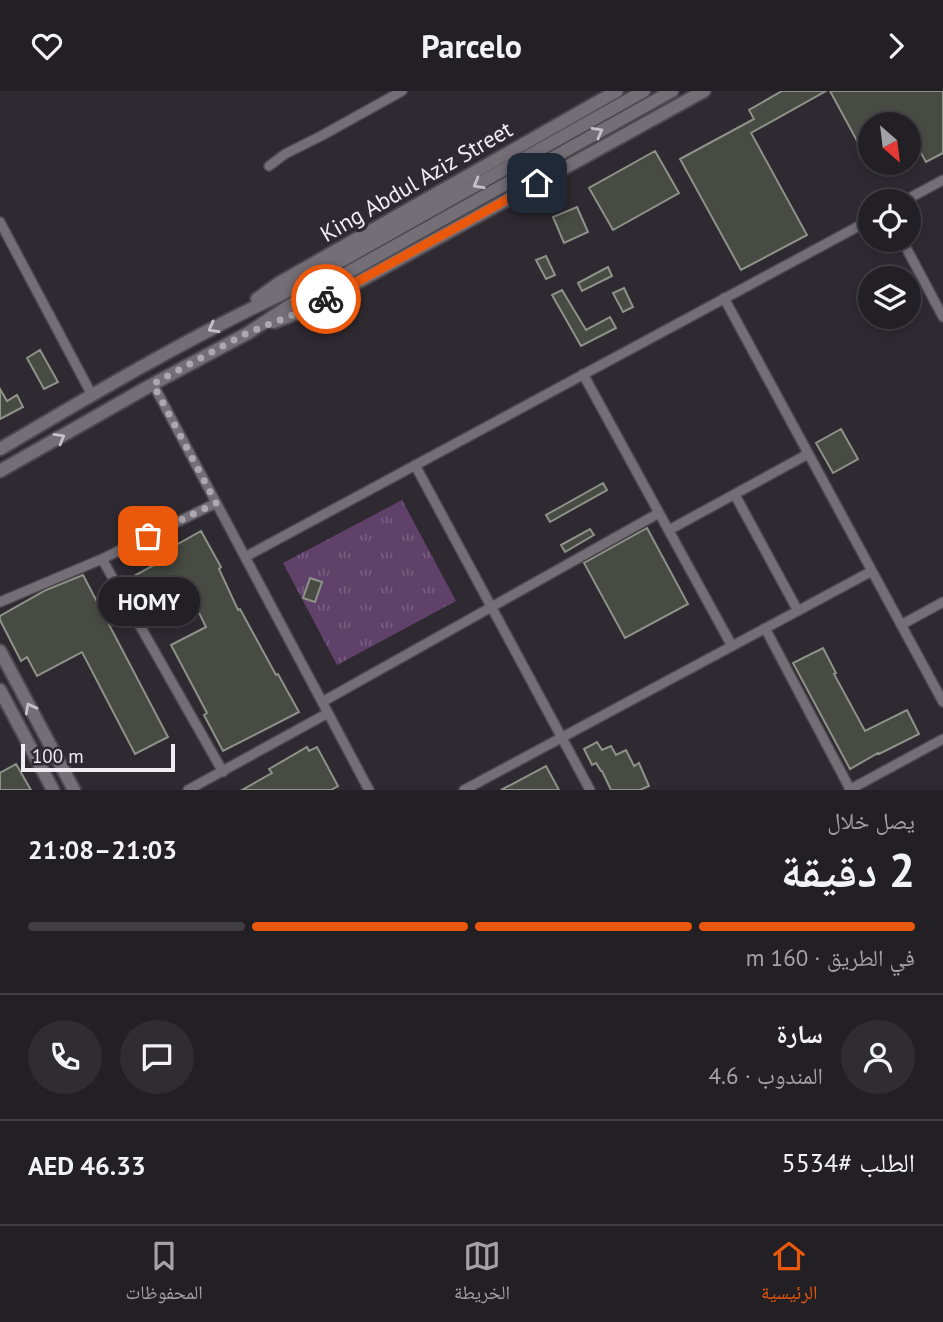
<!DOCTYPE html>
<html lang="ar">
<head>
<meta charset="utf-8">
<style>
	body { margin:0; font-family:"PT Sans","Noto Naskh Arabic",sans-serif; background:#2f2d32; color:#f1f3f6; direction:rtl; height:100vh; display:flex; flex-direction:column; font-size:26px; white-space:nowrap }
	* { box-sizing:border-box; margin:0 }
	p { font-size:23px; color:#a3a3a7 }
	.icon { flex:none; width:38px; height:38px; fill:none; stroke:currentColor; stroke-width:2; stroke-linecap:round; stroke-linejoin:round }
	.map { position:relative; height:699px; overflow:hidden; direction:ltr }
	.drawer { display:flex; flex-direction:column; background:#232025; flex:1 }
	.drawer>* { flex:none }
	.needle { width:46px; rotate:152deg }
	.buttons { position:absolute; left:858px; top:21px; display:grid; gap:14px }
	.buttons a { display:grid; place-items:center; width:63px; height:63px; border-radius:50%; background:#232025; box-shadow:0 4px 10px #0003,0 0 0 2px #403e42; font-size:35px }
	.scale { position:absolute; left:21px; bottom:18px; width:154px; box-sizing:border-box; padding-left:7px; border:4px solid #f0edf2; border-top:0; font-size:19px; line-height:24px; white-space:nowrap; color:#f0edf2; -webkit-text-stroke:5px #2f2a31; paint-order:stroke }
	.pin { position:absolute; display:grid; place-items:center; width:60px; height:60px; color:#fff; margin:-30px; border-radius:14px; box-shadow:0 4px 10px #0006 }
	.courier { position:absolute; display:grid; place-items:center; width:70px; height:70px; margin:-35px; border:5px solid #ea580c; border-radius:50%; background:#fff; color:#222; box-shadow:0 2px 9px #0007 }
	.bubble { position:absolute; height:49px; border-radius:24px; background:#232025; box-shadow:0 4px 10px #0003,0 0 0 2px #403e42; font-size:23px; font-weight:800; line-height:49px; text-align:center; direction:rtl }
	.headline em { font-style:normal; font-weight:800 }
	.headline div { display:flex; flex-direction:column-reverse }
	.headline { display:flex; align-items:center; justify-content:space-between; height:119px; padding:0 28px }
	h1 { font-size:46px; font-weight:800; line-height:52px }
	.bar { display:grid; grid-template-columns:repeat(4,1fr); gap:10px 7px; align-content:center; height:84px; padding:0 28px }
	.bar i { height:9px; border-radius:5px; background:#403e42 }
	.bar .selected { background:#ea580c }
	.bar p { grid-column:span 4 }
	.line { display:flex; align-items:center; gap:18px; padding:0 28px; border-top:2px solid #403e42 }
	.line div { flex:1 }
	.round { display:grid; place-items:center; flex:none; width:74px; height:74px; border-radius:37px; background:#2f2d32 }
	header { display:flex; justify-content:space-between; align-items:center; height:91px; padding:0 28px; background:#232025; font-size:32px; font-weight:800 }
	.tabs { display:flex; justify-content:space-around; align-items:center; height:98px; border-top:2px solid #403e42; background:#232025; font-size:19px; color:#a3a3a7 }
	.tabs a { display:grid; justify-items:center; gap:4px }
	.tabs .selected { color:#ea580c }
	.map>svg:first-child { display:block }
</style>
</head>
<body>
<header><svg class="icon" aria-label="forward" viewBox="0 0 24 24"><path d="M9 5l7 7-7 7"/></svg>Parcelo<svg class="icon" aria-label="heart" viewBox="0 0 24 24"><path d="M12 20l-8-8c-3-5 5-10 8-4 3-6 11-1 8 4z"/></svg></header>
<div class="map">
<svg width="943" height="699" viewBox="0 0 943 699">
	<defs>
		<pattern id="park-tufts" width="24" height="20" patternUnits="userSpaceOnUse" patternTransform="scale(1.75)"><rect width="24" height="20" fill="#60416a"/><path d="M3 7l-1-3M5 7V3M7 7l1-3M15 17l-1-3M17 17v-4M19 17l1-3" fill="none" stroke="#775d80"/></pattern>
	</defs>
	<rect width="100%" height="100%" fill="#2f2a31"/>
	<!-- park -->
	<path fill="url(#park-tufts)" d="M402 409 456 510 337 574 283 472Z"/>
	<!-- building -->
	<path fill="#484b43" stroke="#8e9288" stroke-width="2" d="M782 0H826L751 42 807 144 741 179 680 68 754 28 749 19Z
		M830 0H943V62L926 71 908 39V33H870V55L862 59Z
		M655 60 679 102 613 139 589 97Z
		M577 116 588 141 564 152 553 126Z
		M546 165 555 184 546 188 536 169Z
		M608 176 612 185 582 200 578 192Z
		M624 197 633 216 623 221 613 202Z
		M562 199 586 239 610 226 616 237 581 255 552 204Z
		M40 259 58 291 44 298 27 267Z
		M0 298 7 310 17 304 23 316 0 328Z
		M841 338 858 368 833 382 816 352Z
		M603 392 607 399 550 431 546 424Z
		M647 437 688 513 625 547 584 472Z
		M590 438 594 444 565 461 561 454Z
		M201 440 221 476 219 478 238 519 240 518 276 584 278 583 299 621 223 660 204 624 207 622 171 554 206 536 186 495 147 516 132 486 156 473 153 467Z
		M83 484 168 646 135 663 82 561 37 585 27 566 21 570 0 529V525L46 499Z
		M310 487 322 491 315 511 303 507Z
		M823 557 836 582 834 583 865 640 907 619 919 643 879 663 878 662 850 678 793 572Z
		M597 651 602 659 611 655 616 664 626 659 634 675 639 672 649 695 640 699H611L602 680H601L596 672 592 674 584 658Z
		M307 656 309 660 317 656 338 695 331 699H242L272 682 269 678Z
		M16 673 31 699H0V682Z
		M546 675 559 699H501Z"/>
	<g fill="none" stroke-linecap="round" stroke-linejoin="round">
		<!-- street casing -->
		<g stroke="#4b474d" stroke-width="12">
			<path id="street" d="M269 75 285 63 321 45 402 0
				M904 110 943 89
				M0 131 92 304
				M902 149 943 226
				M724 207 943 611
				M583 283 732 555
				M153 293 369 699
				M415 374 590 699
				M735 404 798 520
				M669 439 808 363
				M245 466 870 129
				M102 468 223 681
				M0 511 102 468 216 412
				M901 534 943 511
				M765 537 850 698
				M322 611 659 422
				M188 699 328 622
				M464 699 872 480
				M849 699 943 648"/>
		</g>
		<!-- secondary casing -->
		<g stroke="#4b474d" stroke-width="16">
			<path id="secondary" d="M257 208 279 192 617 0
				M274 231 300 221 358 191 704 0
				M0 358C93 303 186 248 284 202L644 0
				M0 380 153 293 248 242 295 211 672 0
				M0 560 74 699
				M0 599 53 699"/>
		</g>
		<!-- street -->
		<use href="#street" stroke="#746e76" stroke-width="9"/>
		<!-- secondary -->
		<use href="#secondary" stroke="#746e76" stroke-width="12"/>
	</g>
	<!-- one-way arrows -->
	<defs><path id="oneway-chevron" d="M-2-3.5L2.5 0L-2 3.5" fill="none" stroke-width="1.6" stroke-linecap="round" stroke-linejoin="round" transform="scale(1.75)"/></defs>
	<g stroke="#c5c1c7">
		<use href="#oneway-chevron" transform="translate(598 41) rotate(-29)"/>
		<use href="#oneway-chevron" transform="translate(478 93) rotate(150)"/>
		<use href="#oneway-chevron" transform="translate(213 237) rotate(151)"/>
		<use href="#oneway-chevron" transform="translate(60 347) rotate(-30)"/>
		<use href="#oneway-chevron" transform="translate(30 617) rotate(-118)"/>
	</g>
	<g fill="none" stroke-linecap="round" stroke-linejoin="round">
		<!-- done -->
		<path stroke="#aca9ae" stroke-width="7" stroke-dasharray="0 12.6" d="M148 445 216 412 153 293 247 242 300 221 326 208"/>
		<!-- route -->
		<path stroke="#ea580c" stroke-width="9" d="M326 208 537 92"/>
	</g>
	<g text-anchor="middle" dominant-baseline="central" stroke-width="7" stroke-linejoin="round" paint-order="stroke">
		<!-- street labels -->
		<g font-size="23" fill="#f0edf2" stroke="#2f2a31">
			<text transform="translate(416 90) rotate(-30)">King Abdul Aziz Street</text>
		</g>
	</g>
</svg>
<div class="buttons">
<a><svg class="needle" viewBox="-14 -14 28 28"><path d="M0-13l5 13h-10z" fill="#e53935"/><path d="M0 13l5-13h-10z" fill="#a3a3a7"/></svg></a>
<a><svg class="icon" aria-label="locate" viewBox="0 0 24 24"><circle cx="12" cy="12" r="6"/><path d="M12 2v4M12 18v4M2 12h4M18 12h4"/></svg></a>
<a><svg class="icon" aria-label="layers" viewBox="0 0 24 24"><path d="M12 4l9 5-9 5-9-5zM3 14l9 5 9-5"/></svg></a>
</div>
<div class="scale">100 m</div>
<div class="pin" style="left:148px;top:445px;background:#ea580c"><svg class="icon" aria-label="bag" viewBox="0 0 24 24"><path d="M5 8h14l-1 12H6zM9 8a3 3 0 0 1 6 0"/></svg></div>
<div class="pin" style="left:537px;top:92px;background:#1f2937"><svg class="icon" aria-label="home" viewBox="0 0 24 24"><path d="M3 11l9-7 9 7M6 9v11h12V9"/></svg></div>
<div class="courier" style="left:326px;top:208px"><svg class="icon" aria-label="bike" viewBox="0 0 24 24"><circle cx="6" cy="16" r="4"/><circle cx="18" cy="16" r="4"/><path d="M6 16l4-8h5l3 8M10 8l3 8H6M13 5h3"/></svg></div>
<div class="bubble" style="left:98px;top:486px;width:102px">HOMY</div>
</div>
<section class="drawer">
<div class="headline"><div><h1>2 دقيقة</h1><p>يصل خلال</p></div><em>21:03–21:08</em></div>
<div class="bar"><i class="selected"></i><i class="selected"></i><i class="selected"></i><i></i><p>في الطريق · 160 m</p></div>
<div class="line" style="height:126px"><a class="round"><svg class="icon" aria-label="person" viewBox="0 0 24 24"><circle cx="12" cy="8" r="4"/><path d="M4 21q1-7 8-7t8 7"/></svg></a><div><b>سارة</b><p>المندوب · 4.6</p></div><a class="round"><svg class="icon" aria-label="chat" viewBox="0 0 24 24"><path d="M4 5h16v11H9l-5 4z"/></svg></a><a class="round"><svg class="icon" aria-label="phone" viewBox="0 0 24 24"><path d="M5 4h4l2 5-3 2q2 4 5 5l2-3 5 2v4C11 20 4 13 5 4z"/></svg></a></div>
<div class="line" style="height:91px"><div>الطلب #5534</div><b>AED 46.33</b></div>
</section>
<nav class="tabs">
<a class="selected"><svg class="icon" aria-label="home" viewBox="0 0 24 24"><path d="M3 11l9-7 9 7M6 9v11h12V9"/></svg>الرئيسية</a>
<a><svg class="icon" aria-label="map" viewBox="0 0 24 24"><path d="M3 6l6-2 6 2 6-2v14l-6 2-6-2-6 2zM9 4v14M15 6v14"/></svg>الخريطة</a>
<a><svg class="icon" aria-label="saved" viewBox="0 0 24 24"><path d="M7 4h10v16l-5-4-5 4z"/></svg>المحفوظات</a>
</nav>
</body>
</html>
